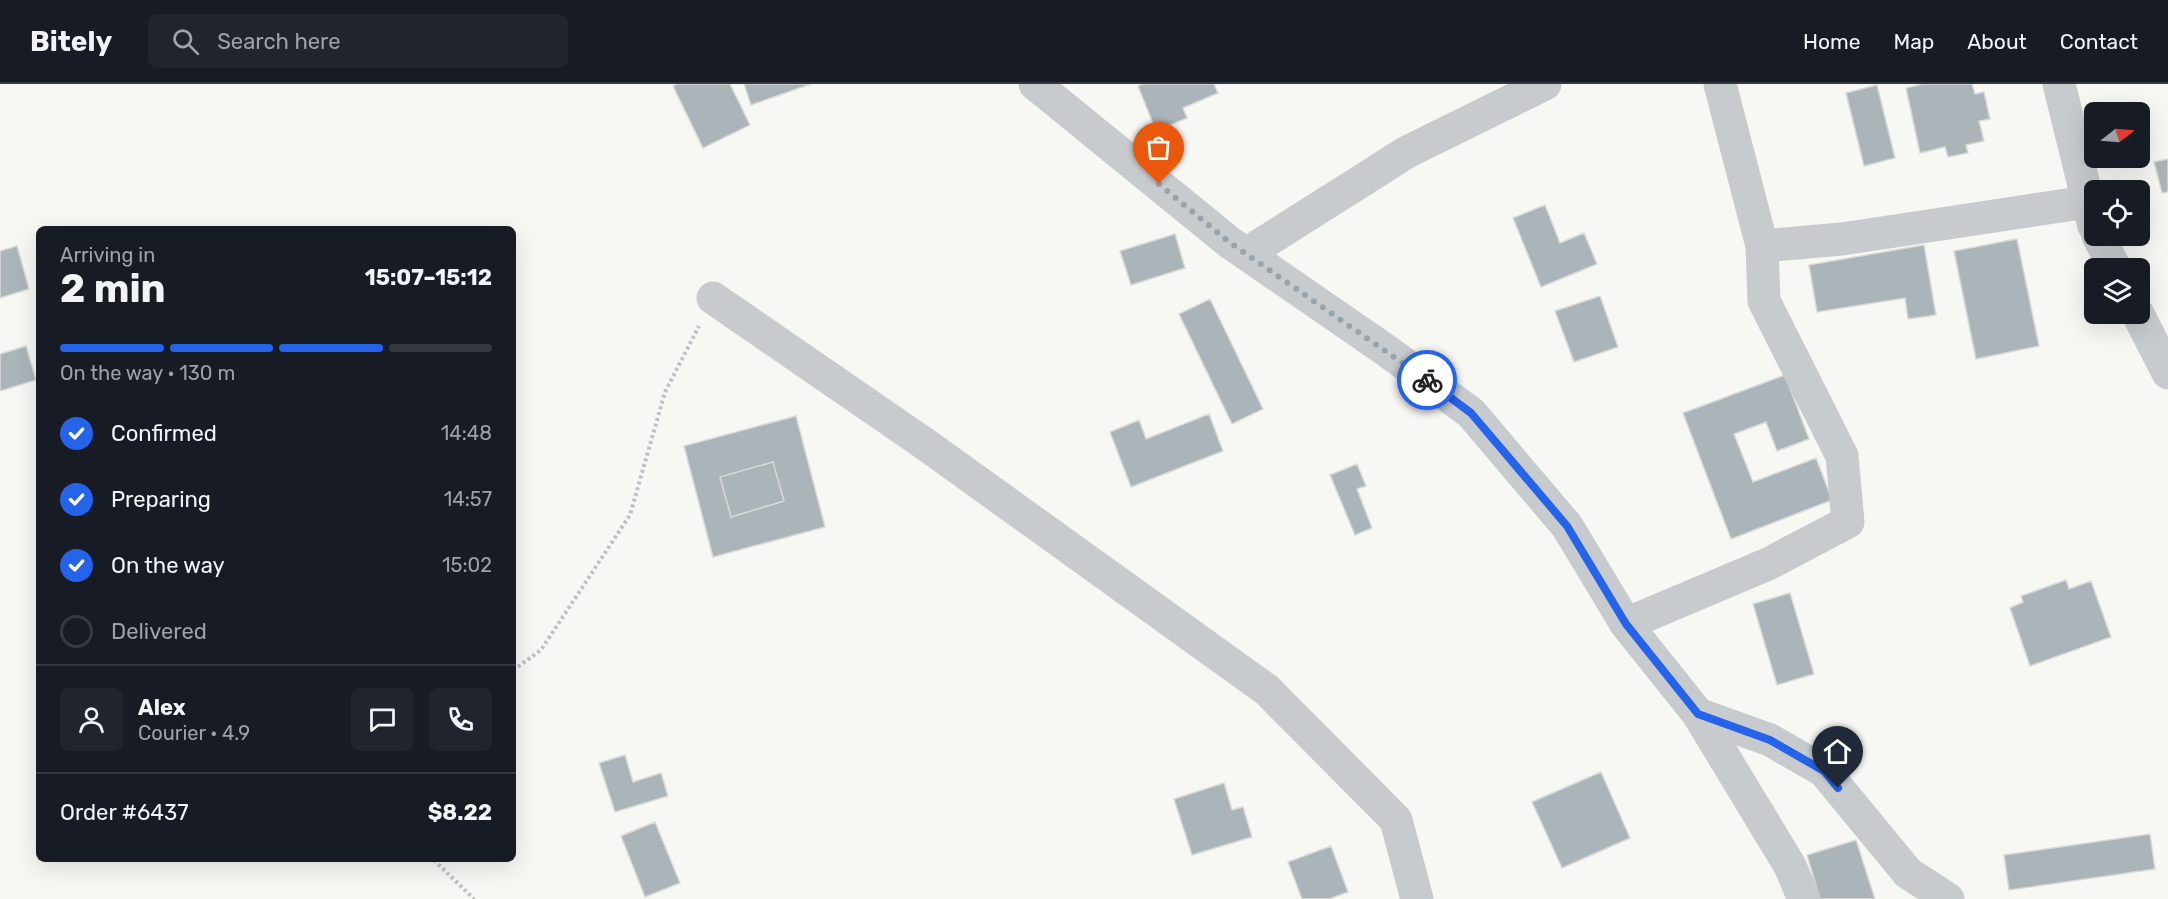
<!DOCTYPE html>
<html lang="en">
<head>
<meta charset="utf-8">
<style>
	body { margin:0; font-family:Rubik,sans-serif; background:#20242c; color:#f1f3f6; height:100vh; display:flex; flex-direction:column; font-size:22px; white-space:nowrap }
	* { box-sizing:border-box; margin:0 }
	p { font-size:20px; color:#9ea1a6 }
	.icon { flex:none; width:33px; height:33px; fill:none; stroke:currentColor; stroke-width:2; stroke-linecap:round; stroke-linejoin:round }
	.map { position:relative; flex:1; overflow:hidden }
	.drawer { position:absolute; left:36px; top:142px; width:480px; height:636px; display:flex; flex-direction:column; background:#171b24; border-radius:9px; box-shadow:0 6px 24px #0002 }
	.drawer>* { flex:none }
	.needle { width:39px; rotate:73deg }
	.buttons { position:absolute; left:2084px; top:18px; display:grid; gap:12px }
	.buttons a { display:grid; place-items:center; width:66px; height:66px; border-radius:9px; background:#171b24; box-shadow:0 6px 24px #0002; font-size:30px }
	.pin { position:absolute; display:grid; place-items:center; width:51px; height:51px; color:#fff; margin:-62px -26px; border-radius:50% 50% 50% 0; rotate:-45deg; box-shadow:0 0 6px #0007 }
	.pin .icon { rotate:45deg }
	.courier { position:absolute; display:grid; place-items:center; width:60px; height:60px; margin:-30px; border:4px solid #2563eb; border-radius:50%; background:#fff; color:#222; box-shadow:0 2px 8px #0007 }
	.head em { font-style:normal; font-weight:700 }
	.head div { display:flex; flex-direction:column-reverse }
	.head { display:flex; align-items:center; justify-content:space-between; height:102px; padding:0 24px }
	h1 { font-size:39px; font-weight:700; line-height:45px }
	.bar { display:grid; grid-template-columns:repeat(4,1fr); gap:9px 6px; align-content:center; height:72px; padding:0 24px }
	.bar i { height:8px; border-radius:4px; background:#363941 }
	.bar .selected { background:#2563eb }
	.bar p { grid-column:span 4 }
	.line { display:flex; align-items:center; gap:15px; padding:0 24px; border-top:2px solid #363941 }
	.line div { flex:1 }
	.round { display:grid; place-items:center; flex:none; width:63px; height:63px; border-radius:9px; background:#20242c }
	ol { padding:0 24px; list-style:none }
	li { display:flex; align-items:center; gap:18px; height:66px }
	li p { margin-inline-start:auto }
	li .icon { padding:6px; border-radius:50%; background:#2563eb; color:#fff; stroke-width:4 }
	li:last-child { color:#9ea1a6 }
	li i { width:33px; height:33px; border:3px solid #363941; border-radius:50% }
	header { display:flex; align-items:center; gap:36px; box-sizing:border-box; height:84px; padding:0 30px; background:#171b24; border-bottom:2px solid #363941 }
	header strong { font-size:28px }
	nav { display:flex; gap:33px; margin-inline-start:auto; font-size:21px }
	.search { width:420px; height:54px; background:#20242c; display:flex; align-items:center; gap:15px; box-sizing:border-box; padding:0 21px; border-radius:9px; color:#9ea1a6; font-size:22px }
	.map>svg:first-child { display:block }
</style>
</head>
<body>
<header>
<strong>Bitely</strong>
<div class="search"><svg class="icon" aria-label="search" viewBox="0 0 24 24"><circle cx="10" cy="10" r="6"/><path d="M15 15l6 6"/></svg>Search here</div>
<nav><a>Home</a><a>Map</a><a>About</a><a>Contact</a></nav>
</header>
<div class="map">
<svg width="2168" height="815" viewBox="0 0 2168 815">
	<rect width="100%" height="100%" fill="#f7f7f4"/>
	<!-- building -->
	<path fill="#abb4b9" stroke="#d9d9d7" stroke-width="1.5" fill-rule="evenodd" d="M677 0H730L750 41 703 64 673 2Z
		M744 0H811L751 21Z
		M1144 0H1214L1218 9 1183 24 1187 34 1156 47 1138 2Z
		M1923 0H1972L1975 10 1984 8 1990 35 1979 37 1984 57 1966 61 1968 69 1948 73 1945 63 1920 69 1906 4Z
		M1877 1 1895 74 1864 82 1846 9Z
		M2168 75V108L2162 109 2154 78Z
		M1545 121 1560 159 1584 149 1597 180 1541 203 1513 134Z
		M1175 150 1185 184 1131 201 1120 167Z
		M2017 155 2039 262 1976 275 1954 167Z
		M1924 161 1936 231 1908 235 1905 214 1817 228 1809 181Z
		M17 162 29 205 0 214V167Z
		M1600 212 1618 263 1574 278 1555 227Z
		M1210 215 1263 325 1232 340 1179 230Z
		M26 262 36 296 0 307V270Z
		M1785 291 1809 355 1777 367 1766 338 1734 350 1753 398 1816 374 1832 416 1731 455 1683 329Z
		M1209 330 1223 367 1131 403 1110 348 1139 336 1146 355Z
		M796 332 825 443 713 473 684 362ZM773 378 784 417 731 433 720 393Z
		M773 378 784 417 731 433 720 393Z
		M1357 380 1366 402 1357 405 1372 444 1355 451 1330 391Z
		M2066 496 2069 505 2091 497 2111 553 2030 582 2010 524 2023 518 2021 512Z
		M1790 509 1814 590 1777 601 1753 520Z
		M625 671 633 698 661 689 668 712 615 728 599 679Z
		M1601 688 1630 754 1562 784 1532 718Z
		M1224 699 1232 726 1243 723 1252 753 1192 771 1174 715Z
		M655 738 680 799 645 813 621 752Z
		M2150 750 2155 785 2009 806 2004 771Z
		M1856 756 1875 815H1820L1807 771Z
		M1331 762 1348 808 1329 815H1302L1288 778Z"/>
	<g fill="none" stroke-linecap="round" stroke-linejoin="round">
		<!-- path -->
		<path stroke="#bec1c3" stroke-width="4" stroke-dasharray="3 3" stroke-linecap="butt" d="M513 586 541 566 630 431 665 308 699 242
			M434 776 474 815"/>
		<!-- minor -->
		<path stroke="#c7cbce" stroke-width="33" d="M1035 0 1229 158 1387 267 1471 329 1567 442 1626 540 1698 630 1770 656 1824 687 1908 789 1948 815
			M2059 0 2094 142
			M2098 152 2115 184
			M1762 162 1842 155 2087 118
			M1246 170 1407 68 1545 0
			M713 214 925 360 1267 606 1396 736 1417 815
			M2138 230 2168 289
			M1626 540 1768 480 1848 438 1842 372 1764 217 1762 162 1720 0
			M1698 630 1790 782 1804 815"/>
	</g>
	<g fill="none" stroke-linecap="round" stroke-linejoin="round">
		<!-- done -->
		<path stroke="#98a4ad" stroke-width="6" stroke-dasharray="0 10.8" d="M1159 100 1229 158 1427 296"/>
		<!-- route -->
		<path stroke="#2563eb" stroke-width="8" d="M1427 296 1471 329 1567 442 1626 540 1698 630 1770 656 1824 687 1838 704"/>
	</g>
</svg>
<div class="buttons">
<a><svg class="needle" viewBox="-14 -14 28 28"><path d="M0-13l5 13h-10z" fill="#e53935"/><path d="M0 13l5-13h-10z" fill="#9ea1a6"/></svg></a>
<a><svg class="icon" aria-label="locate" viewBox="0 0 24 24"><circle cx="12" cy="12" r="6"/><path d="M12 2v4M12 18v4M2 12h4M18 12h4"/></svg></a>
<a><svg class="icon" aria-label="layers" viewBox="0 0 24 24"><path d="M12 4l9 5-9 5-9-5zM3 14l9 5 9-5"/></svg></a>
</div>
<div class="pin" style="left:1159px;top:100px;background:#ea580c"><svg class="icon" aria-label="bag" viewBox="0 0 24 24"><path d="M5 8h14l-1 12H6zM9 8a3 3 0 0 1 6 0"/></svg></div>
<div class="pin" style="left:1838px;top:704px;background:#1f2937"><svg class="icon" aria-label="home" viewBox="0 0 24 24"><path d="M3 11l9-7 9 7M6 9v11h12V9"/></svg></div>
<div class="courier" style="left:1427px;top:296px"><svg class="icon" aria-label="bike" viewBox="0 0 24 24"><circle cx="6" cy="16" r="4"/><circle cx="18" cy="16" r="4"/><path d="M6 16l4-8h5l3 8M10 8l3 8H6M13 5h3"/></svg></div>
<section class="drawer">
<div class="head"><div><h1>2 min</h1><p>Arriving in</p></div><em>15:07–15:12</em></div>
<div class="bar"><i class="selected"></i><i class="selected"></i><i class="selected"></i><i></i><p>On the way · 130 m</p></div>
<ol>
<li><svg class="icon" aria-label="check" viewBox="0 0 24 24"><path d="M5 12l5 5 9-10"/></svg>Confirmed<p>14:48</p></li>
<li><svg class="icon" aria-label="check" viewBox="0 0 24 24"><path d="M5 12l5 5 9-10"/></svg>Preparing<p>14:57</p></li>
<li><svg class="icon" aria-label="check" viewBox="0 0 24 24"><path d="M5 12l5 5 9-10"/></svg>On the way<p>15:02</p></li>
<li><i></i>Delivered</li>
</ol>
<div class="line" style="height:108px"><a class="round"><svg class="icon" aria-label="person" viewBox="0 0 24 24"><circle cx="12" cy="8" r="4"/><path d="M4 21q1-7 8-7t8 7"/></svg></a><div><b>Alex</b><p>Courier · 4.9</p></div><a class="round"><svg class="icon" aria-label="chat" viewBox="0 0 24 24"><path d="M4 5h16v11H9l-5 4z"/></svg></a><a class="round"><svg class="icon" aria-label="phone" viewBox="0 0 24 24"><path d="M5 4h4l2 5-3 2q2 4 5 5l2-3 5 2v4C11 20 4 13 5 4z"/></svg></a></div>
<div class="line" style="height:78px"><div>Order #6437</div><b>$8.22</b></div>
</section>
</div>
</body>
</html>
